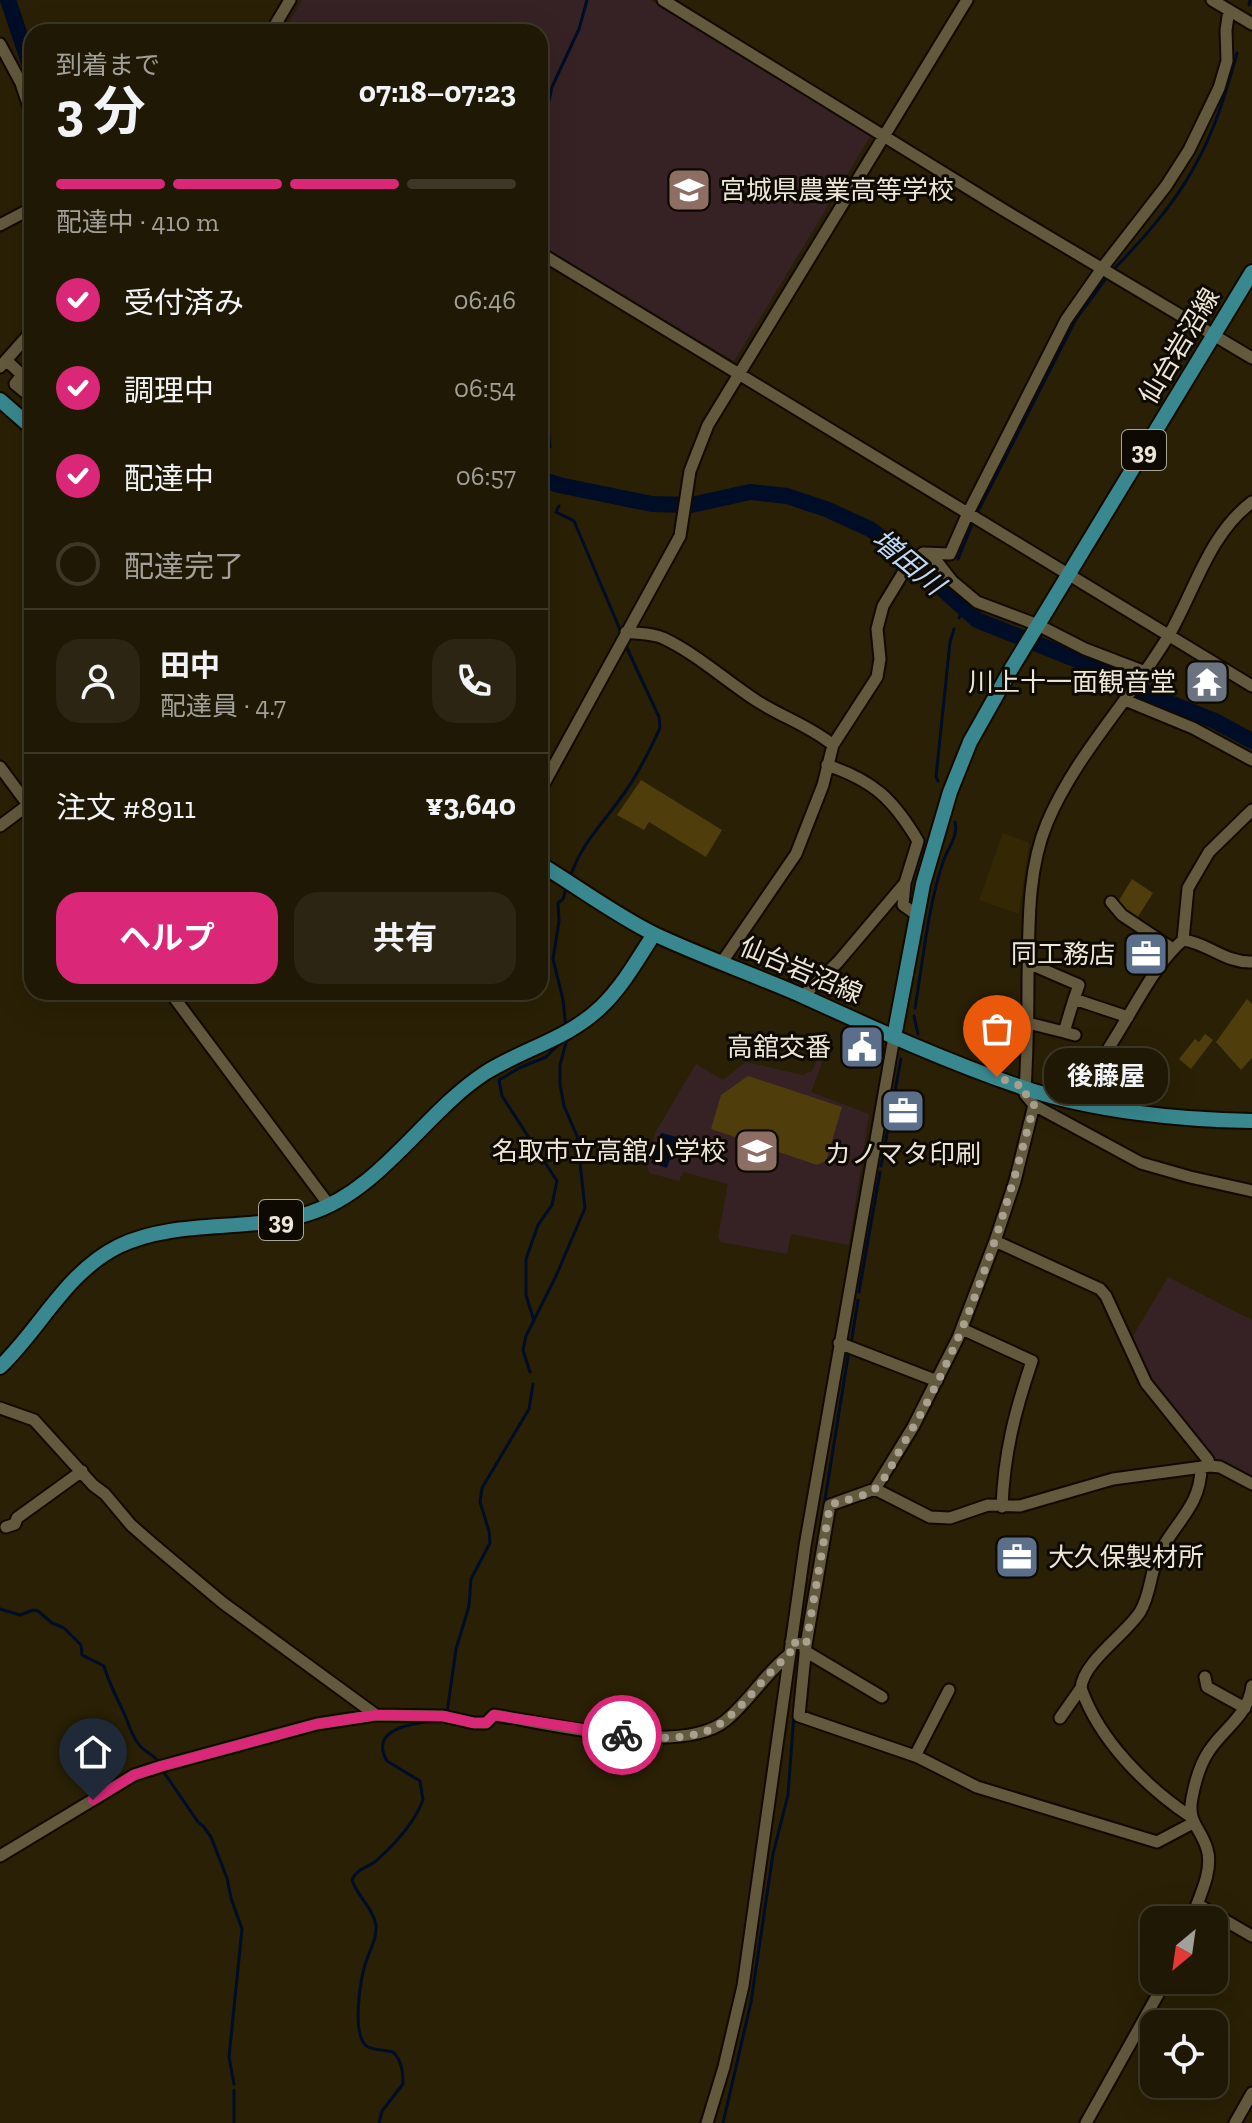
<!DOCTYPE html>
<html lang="ja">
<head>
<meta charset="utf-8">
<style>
	body { margin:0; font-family:"Zilla Slab","Noto Sans JP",serif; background:#2c2513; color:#f1f3f6; height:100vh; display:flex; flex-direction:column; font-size:30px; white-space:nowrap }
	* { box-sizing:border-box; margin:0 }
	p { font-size:26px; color:#a1a09a }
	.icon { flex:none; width:44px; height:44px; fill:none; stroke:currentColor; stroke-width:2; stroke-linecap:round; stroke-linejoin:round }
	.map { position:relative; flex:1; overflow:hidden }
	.side { position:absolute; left:24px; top:24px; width:524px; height:976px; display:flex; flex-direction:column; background:#1f1804; border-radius:24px; box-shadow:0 8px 32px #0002,0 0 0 2px #3c3726 }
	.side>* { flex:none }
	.needle { width:52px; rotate:209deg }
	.controls { position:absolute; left:1140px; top:1906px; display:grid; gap:16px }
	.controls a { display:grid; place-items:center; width:88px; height:88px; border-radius:16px; background:#1f1804; box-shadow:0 8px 32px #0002,0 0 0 2px #3c3726; font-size:40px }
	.pin { position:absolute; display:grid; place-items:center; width:68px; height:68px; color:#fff; margin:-82px -34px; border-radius:50% 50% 50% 0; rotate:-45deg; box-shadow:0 0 8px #0007 }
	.pin .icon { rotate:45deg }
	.courier { position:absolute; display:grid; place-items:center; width:80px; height:80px; margin:-40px; border:6px solid #db2777; border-radius:50%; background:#fff; color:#222; box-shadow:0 2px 10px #0007 }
	.bubble { position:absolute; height:56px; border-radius:24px; background:#1f1804; box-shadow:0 8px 32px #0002,0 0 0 2px #3c3726; font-size:26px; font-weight:700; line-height:56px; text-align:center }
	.headline em { font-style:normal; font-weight:700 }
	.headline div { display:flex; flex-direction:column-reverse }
	.headline { display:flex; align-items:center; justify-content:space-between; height:136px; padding:0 32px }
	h1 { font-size:52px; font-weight:700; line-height:60px }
	.bar { display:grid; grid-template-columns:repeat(4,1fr); gap:12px 8px; align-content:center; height:96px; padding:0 32px }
	.bar i { height:10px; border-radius:6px; background:#3c3726 }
	.bar .selected { background:#db2777 }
	.bar p { grid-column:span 4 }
	.line { display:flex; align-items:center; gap:20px; padding:0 32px; border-top:2px solid #3c3726 }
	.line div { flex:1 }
	.round { display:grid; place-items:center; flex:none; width:84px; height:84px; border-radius:24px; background:#2c2513 }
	ol { padding:0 32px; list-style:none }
	li { display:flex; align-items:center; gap:24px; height:88px }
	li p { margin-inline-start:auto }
	li .icon { padding:8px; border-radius:50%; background:#db2777; color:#fff; stroke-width:4 }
	li:last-child { color:#a1a09a }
	li i { width:44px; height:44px; border:4px solid #3c3726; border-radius:50% }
	.cta { display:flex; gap:16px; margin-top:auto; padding:16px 32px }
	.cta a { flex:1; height:92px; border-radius:24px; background:#db2777; color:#fff; font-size:32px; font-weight:700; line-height:92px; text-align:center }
	.cta a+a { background:#2c2513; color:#f1f3f6 }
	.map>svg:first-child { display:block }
</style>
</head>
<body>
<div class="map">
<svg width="1252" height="2123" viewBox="0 0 1252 2123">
	<rect width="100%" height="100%" fill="#292005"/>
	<!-- built -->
	<path fill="#342804" d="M1003 833 1029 843 1019 914 979 900Z"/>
	<!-- education -->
	<path fill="#362225" d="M302 0H651L871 135 734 361 540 245V32H283Z
		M826 1041 830 1042 811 1092 869 1114 849 1245 791 1234 787 1254 720 1242 718 1237 728 1184 683 1172 679 1181 649 1173 647 1163 655 1133 696 1064 723 1080 746 1062 803 1075 812 1071Z
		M1168 1277 1252 1320V1480L1215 1462 1145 1370 1130 1341Z"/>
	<!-- green -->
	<path fill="#4f3e0c" d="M641 780 722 830 706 857 649 822 644 830 617 815Z
		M1132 879 1153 893 1137 918 1127 913 1118 902Z
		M1247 999 1252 1004V1058L1241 1070 1216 1042Z
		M1205 1034 1213 1040 1191 1069 1179 1059 1195 1039 1199 1042Z
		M748 1076 842 1107 826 1161 817 1165 711 1129 721 1095Z"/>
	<!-- water -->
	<path fill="#000d26" d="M661 1133 677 1137 667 1168 651 1163Z"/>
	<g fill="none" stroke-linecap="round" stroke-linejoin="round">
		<!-- stream -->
		<path stroke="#000d26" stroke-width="3" d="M1249 5 1250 0
			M540 142 552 87 579 29 587 0
			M1112 271C1141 241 1173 206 1193 169 1214 133 1226 93 1237 53
			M540 348 550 447
			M559 506 556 512 574 521 621 632
			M976 515 1076 319 1107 277
			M958 559 973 522
			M959 618 963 610
			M938 781 936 777 950 642 954 629
			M570 878C579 847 602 824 620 799 636 778 649 752 660 728L659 717 625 644
			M915 1008C923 961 928 906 943 862 947 849 959 836 955 822
			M914 1016 918 1034
			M566 1028 563 1000 553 959 559 921 558 903 563 899 567 885
			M881 1166 901 1059
			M859 1292 880 1172
			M534 1321 526 1295V1259L538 1225 552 1205 557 1181 502 1096 499 1080 519 1068 546 1057 561 1042
			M851 1344 858 1300
			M530 1372 523 1350 526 1336 556 1276 585 1208 577 1136 564 1106 560 1084V1065L567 1039
			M816 1556 849 1350
			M0 1609 20 1615 33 1610 38 1611 52 1623 64 1628 81 1645 82 1655 104 1666C109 1683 116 1697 124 1713 129 1724 132 1738 141 1747 148 1754 154 1754 160 1764
			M447 1713 456 1649 469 1606 471 1579 490 1543 489 1531 480 1502 482 1488 529 1409 533 1384
			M163 1771 198 1822 203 1826 211 1837 227 1878 231 1898 242 1929 229 2057 234 2084
			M234 2123V2090
			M379 2123 382 2111 403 2084C403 2072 402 2061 393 2052 385 2050 374 2050 368 2047 351 2038 360 1977 366 1962 370 1949 377 1939 376 1925 373 1908 357 1896 352 1880 356 1869 367 1868 376 1861 395 1844 414 1824 423 1800L420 1781 387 1761C368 1728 415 1723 435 1721
			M723 2123 751 2002 773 1854 788 1795 794 1714"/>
		<!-- river -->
		<path stroke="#000d26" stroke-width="16" d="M8 0 32 71
			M540 479 559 485 652 504 691 505 750 492 787 496 826 509 870 529 908 558 977 620 1085 663 1157 698 1215 721 1252 741"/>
		<!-- minor casing -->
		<g stroke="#120900" stroke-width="15">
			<path id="minor" d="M663 0 1002 209 1252 358
				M1212 0 1252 24
				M271 32 290 0
				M0 44 21 83 32 116
				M0 225 32 208
				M540 253 1252 686
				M6 360 22 375 15 384 32 398
				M0 367 32 331
				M1252 502C1209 534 1195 590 1169 635 1131 699 1076 754 1047 823 1027 871 1029 927 1028 979 1028 1017 1027 1056 1025 1094L1034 1105 1141 1163 1190 1177 1252 1191
				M931 554 952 581 977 602 1038 625 1085 649 1145 672
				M626 632C638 634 651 633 663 638 697 654 726 681 757 701 782 717 810 726 833 745
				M1125 700 1193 728 1252 760
				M0 767 32 810
				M540 791 680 536 690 471 708 425 967 0
				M0 826 32 802
				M905 883 903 905 917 915
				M1111 902 1122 915 1173 949
				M1183 940C1208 943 1225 963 1252 962
				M722 962 796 854 823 785 833 745 877 677 880 659 877 629 883 606 903 573 923 553 950 554 968 513 1066 320 1103 267 1166 186 1189 150 1219 88 1227 61 1226 30 1229 10
				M1028 963 1079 985 1074 999
				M170 992 329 1205
				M803 996 838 962 905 883 918 841C893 799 874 781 827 765
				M1028 1023 1064 1032 1074 999 1128 1017
				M1064 1032 1075 1035
				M1082 1102C1091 1073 1109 1049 1124 1023 1142 994 1157 963 1183 940L1188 888 1209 852 1252 810
				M962 1329 1032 1361C1015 1411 1004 1453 1002 1507
				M839 1343 937 1381
				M0 1408 34 1420 93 1485 105 1494 131 1525 155 1546 223 1603 376 1715
				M1210 1466 1220 1467 1252 1484
				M875 1489 913 1427 958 1338 995 1241
				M6 1527 15 1524 17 1518 82 1471
				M791 1642 806 1645 830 1505 875 1489 930 1517 950 1518 988 1505 1020 1506 1113 1479 1210 1466 1208 1460 1146 1383 1106 1296 1100 1289 995 1241 1015 1181 1034 1105
				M806 1645 799 1716 918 1757 977 1787 1157 1842 1193 1823
				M805 1651 882 1697
				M1205 1677 1207 1687 1245 1708
				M1060 1718 1081 1688
				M915 1756 949 1690
				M1191 1817C1146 1787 1099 1740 1081 1688 1083 1662 1126 1634 1140 1612 1151 1594 1150 1572 1159 1554 1175 1522 1201 1506 1201 1467
				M0 1856 134 1775 162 1766 317 1724 376 1715 443 1716 474 1723H486L494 1715C550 1723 680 1757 725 1721 749 1702 765 1673 790 1654
				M1197 1904 1252 1936
				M1191 1920C1198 1900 1214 1870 1207 1849 1201 1828 1187 1823 1192 1798 1195 1782 1200 1764 1209 1751 1224 1728 1248 1716 1252 1686
				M707 2123 724 2067 743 1986 805 1546 894 1037
				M1086 2123 1166 1980
				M1235 2123 1252 2093"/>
		</g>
		<!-- major casing -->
		<g stroke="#120900" stroke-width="18">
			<path id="major" d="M0 400 32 428
				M540 864C578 887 614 914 654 934 703 957 755 975 805 997 877 1030 950 1063 1024 1088 1093 1111 1180 1120 1252 1121
				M894 1037 923 884 950 792 970 742 1010 671 1252 272
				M0 1367C41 1328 66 1272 119 1246 178 1218 249 1233 310 1213 380 1191 425 1112 485 1073 523 1049 568 1039 601 1007 622 987 638 959 654 934"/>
		</g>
		<!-- minor -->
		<use href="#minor" stroke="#63593d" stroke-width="11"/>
		<!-- major -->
		<use href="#major" stroke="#39888f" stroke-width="14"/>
	</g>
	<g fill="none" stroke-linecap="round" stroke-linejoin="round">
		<!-- done -->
		<path stroke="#a8a18e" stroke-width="8" stroke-dasharray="0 14.4" d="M622 1735C654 1738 697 1743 724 1721 749 1702 765 1674 790 1654L791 1642 806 1645 830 1505C842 1500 867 1497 876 1488 888 1477 896 1455 905 1441 968 1338 1004 1221 1034 1105L1026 1098V1088L997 1077"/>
		<!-- route -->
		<path stroke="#db2777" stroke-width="10" d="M93 1800 134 1775 162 1766 317 1724 376 1715 443 1716 474 1723H486L494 1715 622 1735"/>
	</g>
	<!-- icons -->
	<defs>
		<g id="school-square" transform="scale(2.3)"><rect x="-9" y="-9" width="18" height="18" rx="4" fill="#8d6e63" stroke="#0e0a02"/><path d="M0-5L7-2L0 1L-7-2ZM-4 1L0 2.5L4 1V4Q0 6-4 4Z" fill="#fff"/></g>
		<g id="temple-square" transform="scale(2.3)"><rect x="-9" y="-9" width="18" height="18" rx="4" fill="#6b7280" stroke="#0e0a02"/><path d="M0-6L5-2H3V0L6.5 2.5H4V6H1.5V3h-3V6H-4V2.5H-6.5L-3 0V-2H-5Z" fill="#fff"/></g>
		<g id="office-square" transform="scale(2.3)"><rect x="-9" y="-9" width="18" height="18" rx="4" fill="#5c6f8a" stroke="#0e0a02"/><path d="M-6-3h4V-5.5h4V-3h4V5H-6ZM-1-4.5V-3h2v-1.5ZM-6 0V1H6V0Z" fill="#fff"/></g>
		<g id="civic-square" transform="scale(2.3)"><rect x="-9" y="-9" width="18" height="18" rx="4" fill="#5c6f8a" stroke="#0e0a02"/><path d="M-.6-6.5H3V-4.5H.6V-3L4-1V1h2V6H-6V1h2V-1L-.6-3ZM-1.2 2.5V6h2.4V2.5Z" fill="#fff"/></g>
	</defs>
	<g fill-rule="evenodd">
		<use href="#school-square" x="689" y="190"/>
		<use href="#temple-square" x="1207" y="682"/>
		<use href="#office-square" x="1146" y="954"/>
		<use href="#civic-square" x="862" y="1047"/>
		<use href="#office-square" x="903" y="1111"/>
		<use href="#school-square" x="757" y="1151"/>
		<use href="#office-square" x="1017" y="1557"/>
	</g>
	<g text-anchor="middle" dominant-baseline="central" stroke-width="6" stroke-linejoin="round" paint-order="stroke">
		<!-- shield labels -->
		<g fill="#0e0a02" stroke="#a9a497" stroke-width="2">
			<rect x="1122" y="430" width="44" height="40" rx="6"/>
			<rect x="259" y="1200" width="44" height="40" rx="6"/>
		</g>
		<g font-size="24" font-weight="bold" fill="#ece6d7">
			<text x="1144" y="450">39</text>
			<text x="281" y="1220">39</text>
		</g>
		<!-- poi labels -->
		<g font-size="26" fill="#ece6d7" stroke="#0e0a02" text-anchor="end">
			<text x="720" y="190" text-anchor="start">宮城県農業高等学校</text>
			<text x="1176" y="682">川上十一面観音堂</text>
			<text x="1115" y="954">同工務店</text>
			<text x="831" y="1047">高舘交番</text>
			<text x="726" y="1151">名取市立高舘小学校</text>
			<text x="903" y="1154" text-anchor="middle">カノマタ印刷</text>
			<text x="1048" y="1557" text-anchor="start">大久保製材所</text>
		</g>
		<!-- street labels -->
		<g font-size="26" fill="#ece6d7" stroke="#0e0a02">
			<text transform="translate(1179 346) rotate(-59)">仙台岩沼線</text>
			<text transform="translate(801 970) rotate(23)">仙台岩沼線</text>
		</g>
		<!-- water labels -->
		<g font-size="28" font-style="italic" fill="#bdd8f7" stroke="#0e0a02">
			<text transform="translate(908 562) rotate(40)">増田川</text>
		</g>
	</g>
</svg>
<div class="controls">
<a><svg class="needle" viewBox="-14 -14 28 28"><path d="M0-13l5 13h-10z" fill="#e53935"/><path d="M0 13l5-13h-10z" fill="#a1a09a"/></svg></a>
<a><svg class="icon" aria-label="locate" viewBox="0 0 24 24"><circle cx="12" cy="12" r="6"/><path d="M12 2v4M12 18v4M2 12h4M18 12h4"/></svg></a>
</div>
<div class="pin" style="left:997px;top:1077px;background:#ea580c"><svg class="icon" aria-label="bag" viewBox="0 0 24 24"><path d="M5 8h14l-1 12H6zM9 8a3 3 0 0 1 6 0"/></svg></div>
<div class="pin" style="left:93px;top:1800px;background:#1f2937"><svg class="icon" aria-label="home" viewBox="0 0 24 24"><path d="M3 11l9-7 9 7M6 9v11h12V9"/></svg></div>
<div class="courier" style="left:622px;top:1735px"><svg class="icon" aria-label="bike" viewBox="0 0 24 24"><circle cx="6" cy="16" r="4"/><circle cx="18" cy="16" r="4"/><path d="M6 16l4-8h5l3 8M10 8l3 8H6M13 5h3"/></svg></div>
<div class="bubble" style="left:1044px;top:1048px;width:124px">後藤屋</div>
<section class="side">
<div class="headline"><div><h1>3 分</h1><p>到着まで</p></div><em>07:18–07:23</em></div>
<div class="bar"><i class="selected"></i><i class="selected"></i><i class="selected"></i><i></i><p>配達中 · 410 m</p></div>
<ol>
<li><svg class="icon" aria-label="check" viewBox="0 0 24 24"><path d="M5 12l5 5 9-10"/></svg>受付済み<p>06:46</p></li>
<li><svg class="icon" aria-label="check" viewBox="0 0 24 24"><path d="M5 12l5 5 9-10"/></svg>調理中<p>06:54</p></li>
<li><svg class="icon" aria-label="check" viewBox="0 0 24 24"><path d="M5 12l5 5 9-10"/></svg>配達中<p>06:57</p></li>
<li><i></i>配達完了</li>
</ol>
<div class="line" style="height:144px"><a class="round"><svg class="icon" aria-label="person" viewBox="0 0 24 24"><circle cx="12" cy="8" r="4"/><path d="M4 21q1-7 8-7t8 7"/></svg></a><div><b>田中</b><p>配達員 · 4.7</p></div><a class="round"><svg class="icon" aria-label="phone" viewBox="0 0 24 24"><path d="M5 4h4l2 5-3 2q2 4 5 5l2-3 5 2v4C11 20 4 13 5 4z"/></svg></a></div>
<div class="line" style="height:104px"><div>注文 #8911</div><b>¥3,640</b></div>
<div class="cta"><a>ヘルプ</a><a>共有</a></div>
</section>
</div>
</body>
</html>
